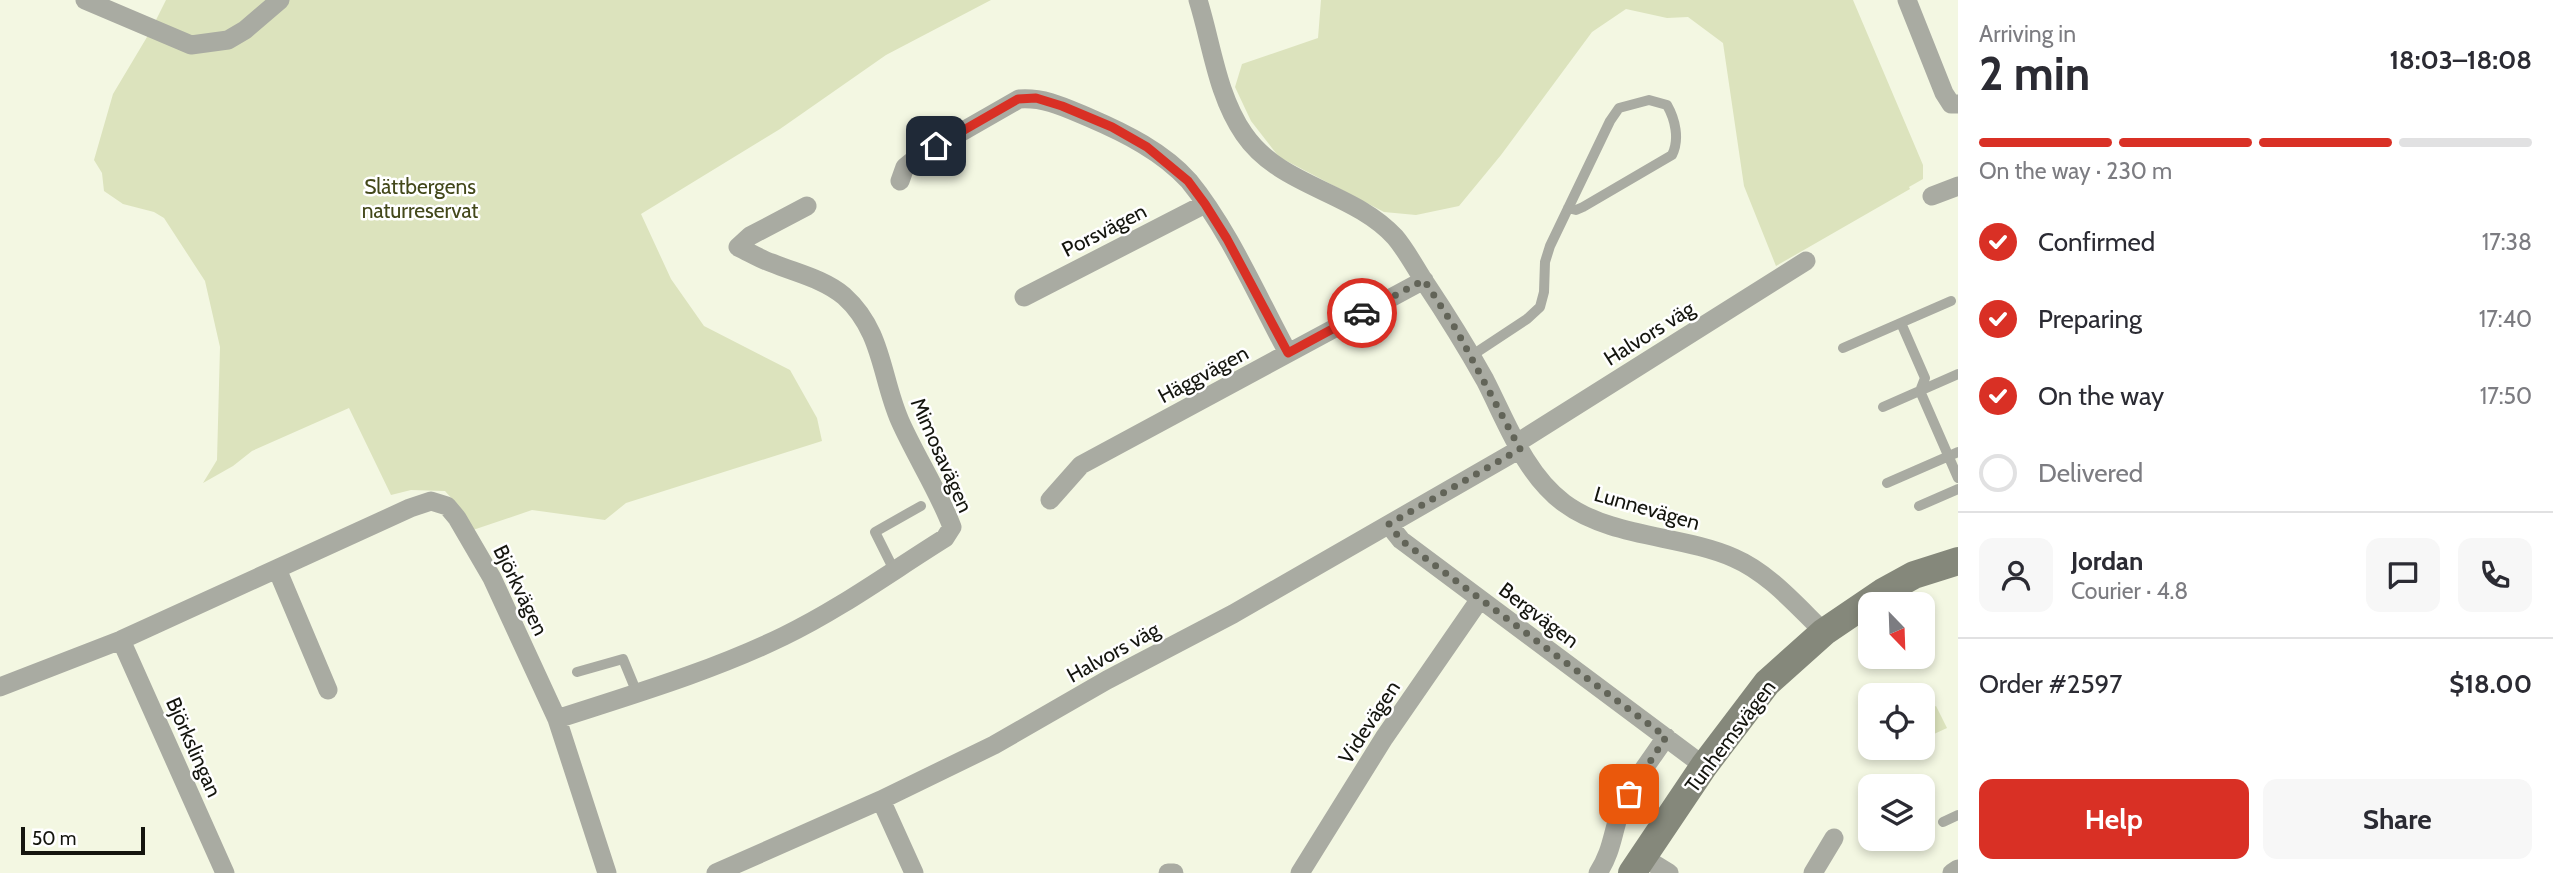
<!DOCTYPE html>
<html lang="en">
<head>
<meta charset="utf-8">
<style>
	body { margin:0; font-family:Cabin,sans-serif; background:#f7f7f7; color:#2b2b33; height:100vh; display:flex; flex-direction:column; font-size:26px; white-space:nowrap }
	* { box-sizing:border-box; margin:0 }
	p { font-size:23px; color:#7c7c81 }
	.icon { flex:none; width:38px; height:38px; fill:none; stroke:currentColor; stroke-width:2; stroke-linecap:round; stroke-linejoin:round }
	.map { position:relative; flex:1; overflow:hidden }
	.details { display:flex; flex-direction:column; background:#fff; width:595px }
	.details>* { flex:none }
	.needle { width:46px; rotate:157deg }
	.fabs { position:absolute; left:1858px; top:592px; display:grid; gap:14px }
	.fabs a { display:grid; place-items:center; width:77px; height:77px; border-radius:14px; background:#fff; box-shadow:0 4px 10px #0003; font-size:35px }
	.scale { position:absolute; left:21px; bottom:18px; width:124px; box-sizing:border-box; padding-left:7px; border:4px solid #14150e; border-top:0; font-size:19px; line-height:24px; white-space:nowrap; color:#14150e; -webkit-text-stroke:5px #fff; paint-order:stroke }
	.pin { position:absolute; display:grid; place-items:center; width:60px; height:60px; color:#fff; margin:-30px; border-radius:14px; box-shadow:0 4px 10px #0006 }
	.courier { position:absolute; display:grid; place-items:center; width:70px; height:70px; margin:-35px; border:5px solid #d93025; border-radius:50%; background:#fff; color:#222; box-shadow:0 2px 9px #0007 }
	.head em { font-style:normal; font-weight:800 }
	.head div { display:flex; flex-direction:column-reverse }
	.head { display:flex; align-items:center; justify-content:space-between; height:119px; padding:0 21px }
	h1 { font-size:46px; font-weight:800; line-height:52px }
	.bar { display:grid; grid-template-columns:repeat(4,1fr); gap:10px 7px; align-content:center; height:84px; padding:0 21px }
	.bar i { height:9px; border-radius:5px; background:#e1e1e2 }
	.bar .active { background:#d93025 }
	.bar p { grid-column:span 4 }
	.line { display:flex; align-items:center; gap:18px; padding:0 21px; border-top:2px solid #e1e1e2 }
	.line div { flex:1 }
	.round { display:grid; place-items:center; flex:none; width:74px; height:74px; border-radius:14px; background:#f7f7f7 }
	ol { padding:0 21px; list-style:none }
	li { display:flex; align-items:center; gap:21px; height:77px }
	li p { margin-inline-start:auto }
	li .icon { padding:7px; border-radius:50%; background:#d93025; color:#fff; stroke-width:4 }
	li:last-child { color:#7c7c81 }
	li i { width:38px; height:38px; border:4px solid #e1e1e2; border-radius:50% }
	.action { display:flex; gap:14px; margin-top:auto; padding:14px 21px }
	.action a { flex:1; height:80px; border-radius:14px; background:#d93025; color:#fff; font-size:28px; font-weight:800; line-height:80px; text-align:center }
	.action a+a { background:#f7f7f7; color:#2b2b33 }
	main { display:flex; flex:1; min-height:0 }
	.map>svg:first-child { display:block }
</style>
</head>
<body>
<main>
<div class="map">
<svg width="1958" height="873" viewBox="0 0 1958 873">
	<rect width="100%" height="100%" fill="#f3f7e2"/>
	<!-- green -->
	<path fill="#dce3bd" d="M166 0H991L886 55 780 129 641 214 671 279 704 326 790 370 817 418 822 441 626 503 605 520 532 510 470 531 462 510 445 491 411 490 391 495 349 408 252 451 233 466 203 483 217 460 220 347 205 281 164 218 154 212 123 204 104 191 102 173 94 160 113 94 150 32Z
		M1321 0H1853L1923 165V179L1909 187 1910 189 1776 266 1744 186 1723 43 1688 17 1667 18 1626 9 1592 32 1501 155 1459 206 1416 215 1384 212 1279 157 1251 121 1235 87 1242 64 1318 38Z
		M1936 706 1947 728 1934 734 1923 712Z"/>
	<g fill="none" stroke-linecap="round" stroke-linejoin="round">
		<!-- lane -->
		<path stroke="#a9aba2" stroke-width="10" d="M1901 323 1925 378 1920 391 1958 478
			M1843 348 1951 301
			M1471 356 1527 319 1540 307 1544 292 1545 262 1550 246 1610 121 1619 108 1649 100 1667 105C1675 119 1680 139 1672 155L1583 207 1576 210 1568 208
			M1883 407 1958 374
			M1887 483 1958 452
			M1919 506 1958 489
			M894 570 875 532 921 506
			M577 672 623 659 637 693
			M1943 822 1958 815"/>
		<!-- street -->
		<path stroke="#a9aba2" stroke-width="19" d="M85 0 191 45 228 40 245 30 280 0
			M1198 0C1212 45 1217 95 1244 134 1280 187 1353 191 1395 237 1406 250 1415 267 1424 281 1446 314 1466 346 1485 380 1507 423 1525 474 1564 503 1611 538 1682 535 1734 558 1769 573 1797 606 1824 632
			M1907 0 1944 93 1951 104H1958
			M900 181 905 167 916 158 1019 99C1045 97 1066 108 1090 118 1125 133 1163 152 1189 181 1229 230 1258 298 1288 353
			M1932 196 1958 186
			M1024 297 1205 204
			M1517 443 1806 261
			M1050 500 1081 465 1424 280
			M1389 525 1401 540 1704 766
			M277 569 328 690
			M121 640 225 873
			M0 687 121 640 410 508 431 501 447 506 457 518 492 578 557 719 607 873
			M557 719C634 694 712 671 784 636 840 609 892 571 945 538L952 527C938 490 916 457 900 421 881 378 883 331 844 296 824 279 796 273 772 263 760 259 749 252 738 247L750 236 807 206
			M881 800 914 873
			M1643 857 1669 873
			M716 873 881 800 994 745 1107 680 1233 614 1520 449
			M1168 873H1174
			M1300 873 1384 738 1480 599
			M1598 873C1612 851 1612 835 1620 812 1630 785 1650 761 1666 737
			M1813 873 1834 838
			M1952 873 1958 869"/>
		<!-- secondary -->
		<path stroke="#85887b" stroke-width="28" d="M1632 873 1704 766 1767 683 1824 632 1883 592 1914 575 1958 561"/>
	</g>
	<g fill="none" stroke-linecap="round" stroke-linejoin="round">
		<!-- done -->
		<path stroke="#626458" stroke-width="7" stroke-dasharray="0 12.6" d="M1362 313 1424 280 1457 331 1520 449 1389 524 1401 540 1666 737 1629 794"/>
		<!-- route -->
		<path stroke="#d93025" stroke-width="9" d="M936 146 1018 99 1036 98 1062 106 1112 127 1147 147 1188 181 1205 204 1227 239 1288 353 1362 313"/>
	</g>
	<g text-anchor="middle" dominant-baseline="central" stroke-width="5" stroke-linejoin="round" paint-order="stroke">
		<!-- park labels -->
		<g font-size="21" fill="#43481a" stroke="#fff">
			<text x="420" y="186">Slättbergens<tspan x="420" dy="24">naturreservat</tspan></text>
		</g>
		<!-- street labels -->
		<g font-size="21" fill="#14150e" stroke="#fff">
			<text transform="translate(1104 230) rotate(-27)">Porsvägen</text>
			<text transform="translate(1649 333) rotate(-32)">Halvors väg</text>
			<text transform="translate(1203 374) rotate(-28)">Häggvägen</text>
			<text transform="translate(942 455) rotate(66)">Mimosavägen</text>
			<text transform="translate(1647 508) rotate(16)">Lunnevägen</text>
			<text transform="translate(521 590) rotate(64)">Björkvägen</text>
			<text transform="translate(1539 615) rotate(37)">Bergvägen</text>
			<text transform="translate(1113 652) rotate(-29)">Halvors väg</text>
			<text transform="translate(1369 722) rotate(-57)">Videvägen</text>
			<text transform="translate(1730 736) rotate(-53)">Tunhemsvägen</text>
			<text transform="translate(194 747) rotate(66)">Björkslingan</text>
		</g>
	</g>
</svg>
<div class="fabs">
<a><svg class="needle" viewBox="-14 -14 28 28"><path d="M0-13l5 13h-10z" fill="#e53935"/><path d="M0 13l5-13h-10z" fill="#7c7c81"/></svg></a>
<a><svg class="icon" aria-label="locate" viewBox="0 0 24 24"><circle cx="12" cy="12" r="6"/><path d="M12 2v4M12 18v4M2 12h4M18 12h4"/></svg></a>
<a><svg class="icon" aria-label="layers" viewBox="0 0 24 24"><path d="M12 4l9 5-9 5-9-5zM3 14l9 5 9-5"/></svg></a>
</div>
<div class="scale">50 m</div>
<div class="pin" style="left:1629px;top:794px;background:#ea580c"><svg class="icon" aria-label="bag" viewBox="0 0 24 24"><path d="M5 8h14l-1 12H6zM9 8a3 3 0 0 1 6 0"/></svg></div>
<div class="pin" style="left:936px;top:146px;background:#1f2937"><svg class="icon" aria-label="home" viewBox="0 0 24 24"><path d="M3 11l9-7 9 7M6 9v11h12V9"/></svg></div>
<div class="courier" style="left:1362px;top:313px"><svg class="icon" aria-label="car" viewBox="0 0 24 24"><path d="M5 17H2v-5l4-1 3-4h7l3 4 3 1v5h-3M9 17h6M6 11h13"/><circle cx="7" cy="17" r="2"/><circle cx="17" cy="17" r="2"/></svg></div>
</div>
<section class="details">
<div class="head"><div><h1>2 min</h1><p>Arriving in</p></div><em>18:03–18:08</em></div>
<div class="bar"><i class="active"></i><i class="active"></i><i class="active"></i><i></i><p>On the way · 230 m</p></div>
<ol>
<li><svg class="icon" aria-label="check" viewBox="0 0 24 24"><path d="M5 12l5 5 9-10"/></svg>Confirmed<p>17:38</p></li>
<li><svg class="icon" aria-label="check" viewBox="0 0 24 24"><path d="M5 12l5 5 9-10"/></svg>Preparing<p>17:40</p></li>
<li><svg class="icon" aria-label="check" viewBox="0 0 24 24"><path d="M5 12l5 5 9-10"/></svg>On the way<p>17:50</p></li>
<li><i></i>Delivered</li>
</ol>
<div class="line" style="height:126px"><a class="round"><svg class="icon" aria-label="person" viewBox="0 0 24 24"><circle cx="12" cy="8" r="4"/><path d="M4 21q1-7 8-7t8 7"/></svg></a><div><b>Jordan</b><p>Courier · 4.8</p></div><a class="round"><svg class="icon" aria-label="chat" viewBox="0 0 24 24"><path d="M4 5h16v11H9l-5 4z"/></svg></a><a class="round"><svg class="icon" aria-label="phone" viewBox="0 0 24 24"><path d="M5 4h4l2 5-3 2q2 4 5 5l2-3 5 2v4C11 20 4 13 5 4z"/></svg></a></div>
<div class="line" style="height:91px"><div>Order #2597</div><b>$18.00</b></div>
<div class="action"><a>Help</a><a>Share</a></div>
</section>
</main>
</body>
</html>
